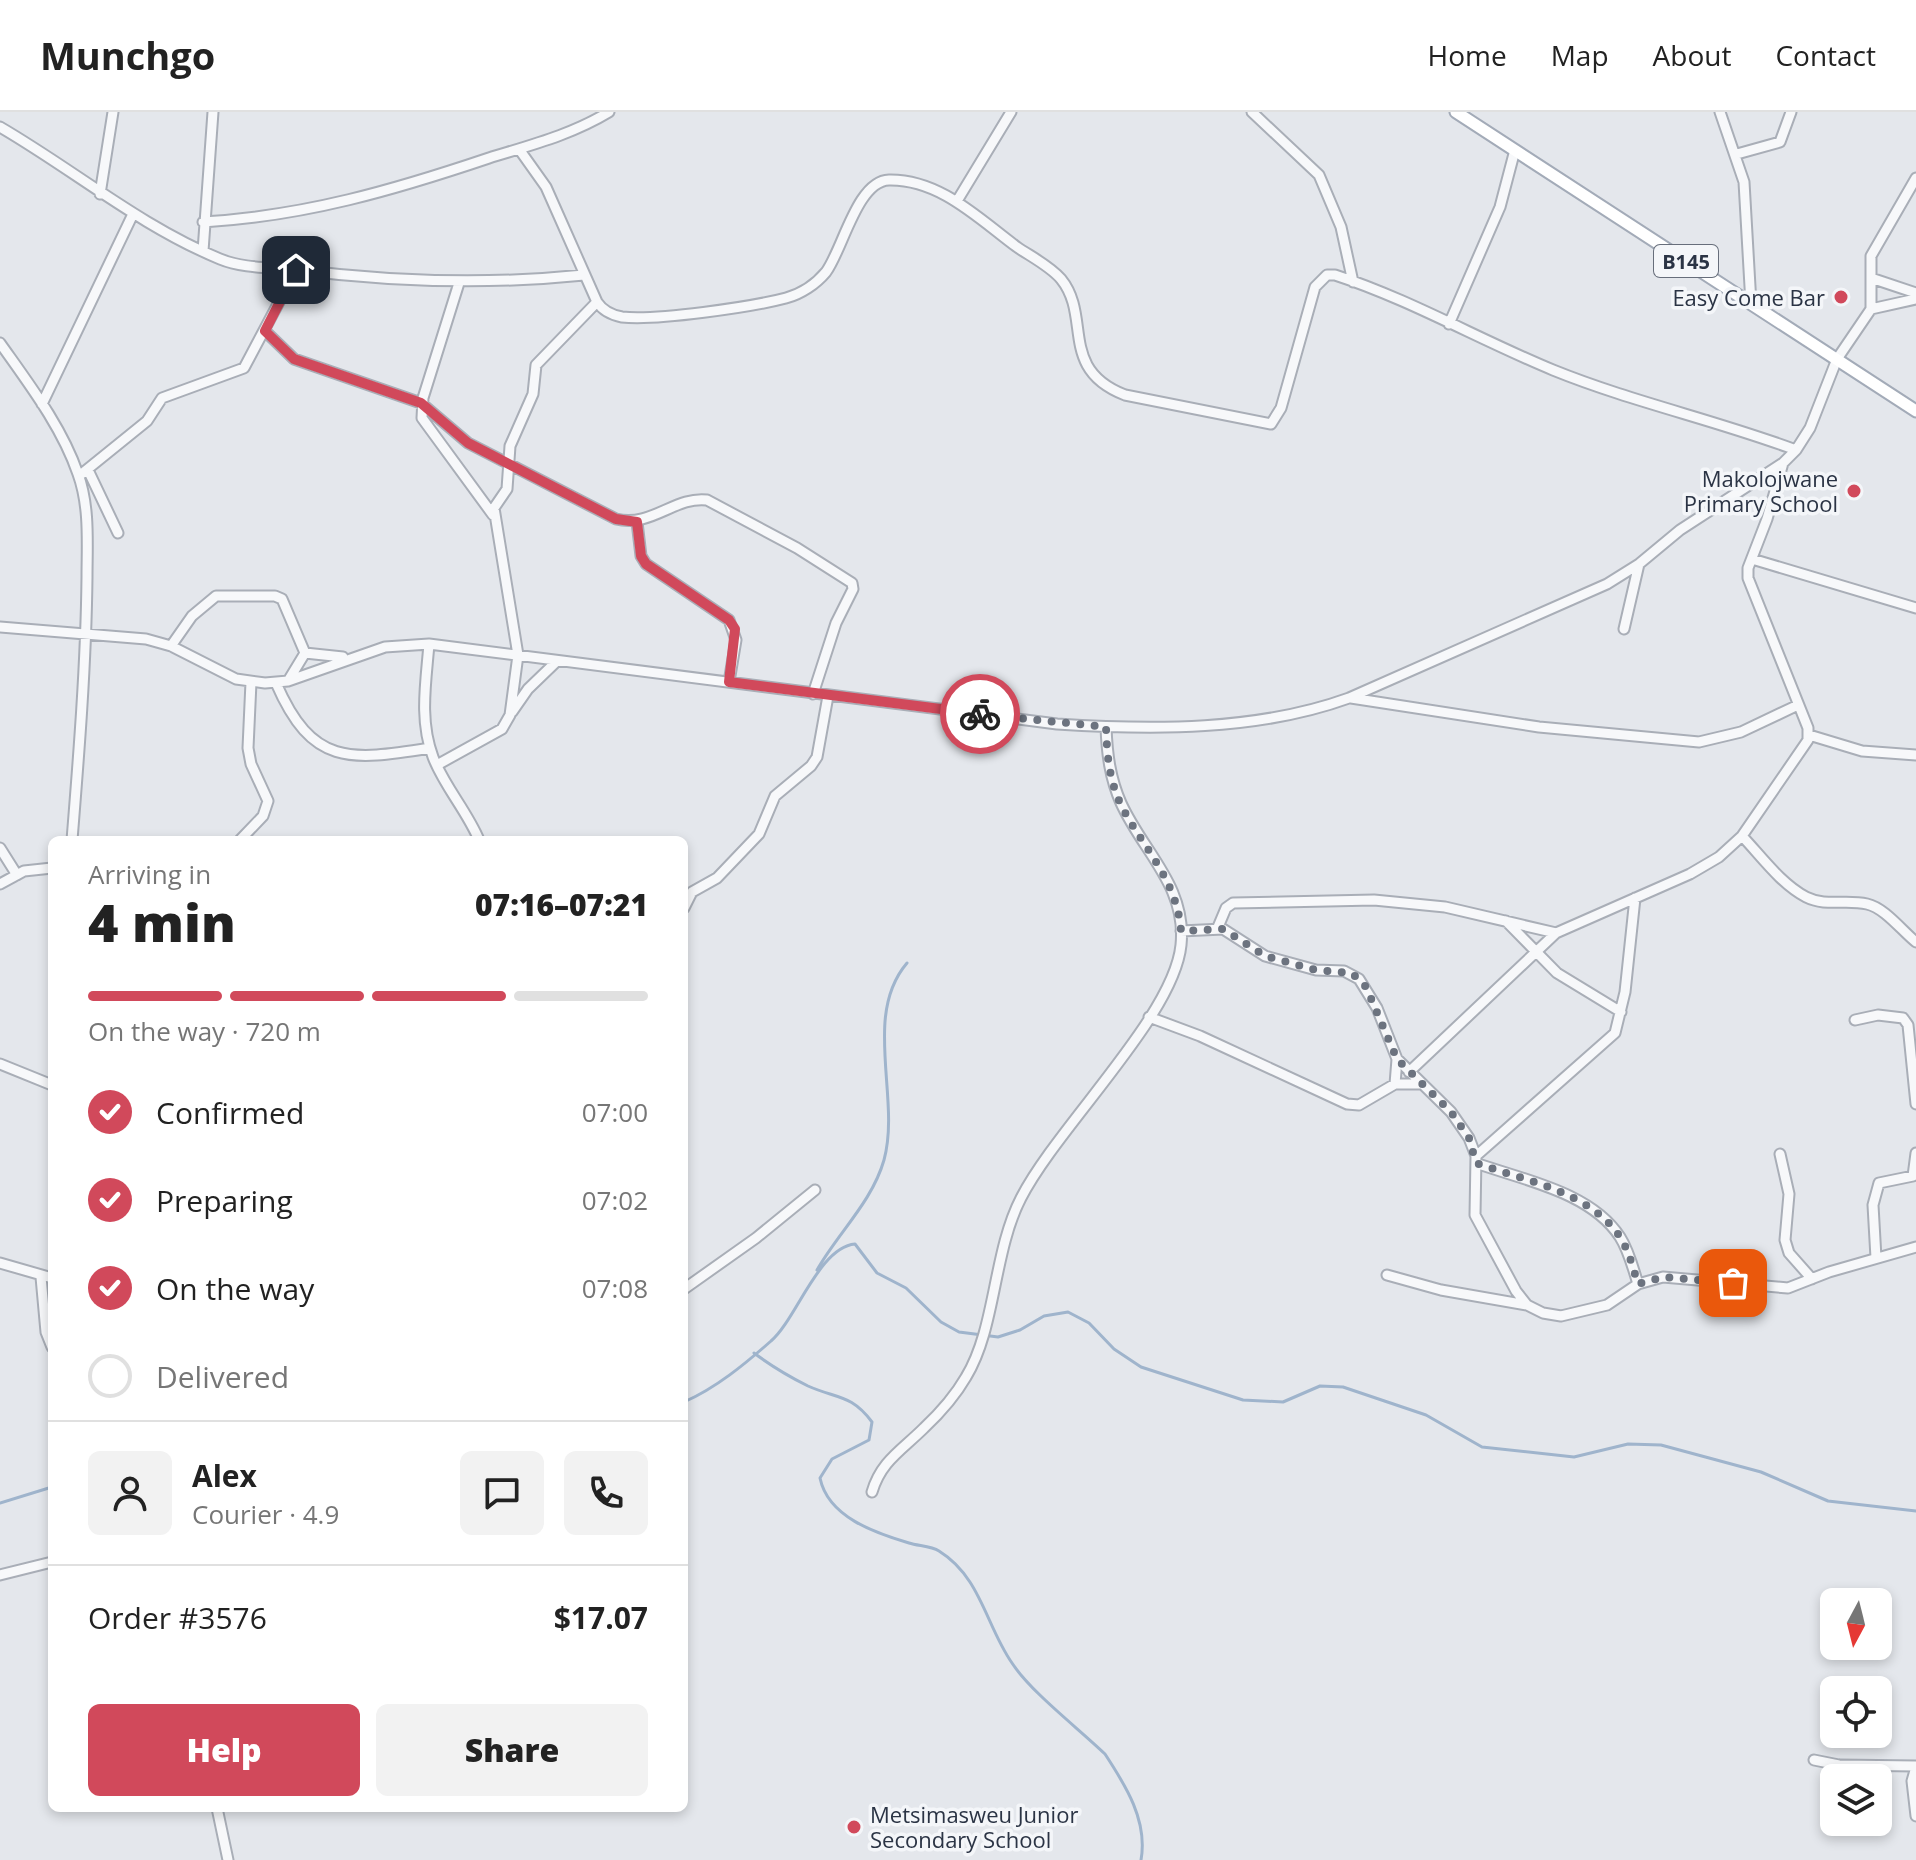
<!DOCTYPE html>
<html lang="en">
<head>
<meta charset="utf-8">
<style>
	body { margin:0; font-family:"Open Sans",sans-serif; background:#f2f2f2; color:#222; height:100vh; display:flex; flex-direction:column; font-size:30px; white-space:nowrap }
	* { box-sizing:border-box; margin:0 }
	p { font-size:26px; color:#767676 }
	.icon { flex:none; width:44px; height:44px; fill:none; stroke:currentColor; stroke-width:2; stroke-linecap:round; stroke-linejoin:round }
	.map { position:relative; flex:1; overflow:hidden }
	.details { position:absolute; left:48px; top:724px; width:640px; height:976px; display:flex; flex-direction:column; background:#fff; border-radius:12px; box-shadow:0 4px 12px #0003 }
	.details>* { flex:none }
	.needle { width:52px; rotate:187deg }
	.controls { position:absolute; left:1820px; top:1476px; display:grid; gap:16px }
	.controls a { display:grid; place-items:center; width:72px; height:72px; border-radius:12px; background:#fff; box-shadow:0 4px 12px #0003; font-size:40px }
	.pin { position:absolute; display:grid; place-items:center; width:68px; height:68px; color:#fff; margin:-34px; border-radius:16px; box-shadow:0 4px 12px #0006 }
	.courier { position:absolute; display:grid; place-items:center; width:80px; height:80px; margin:-40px; border:6px solid #d1495b; border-radius:50%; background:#fff; color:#222; box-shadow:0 2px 10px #0007 }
	.head em { font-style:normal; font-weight:800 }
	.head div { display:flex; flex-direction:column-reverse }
	.head { display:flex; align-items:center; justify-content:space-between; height:136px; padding:0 40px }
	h1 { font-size:52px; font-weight:800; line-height:60px }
	.bar { display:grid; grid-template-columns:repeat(4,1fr); gap:12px 8px; align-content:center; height:96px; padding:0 40px }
	.bar i { height:10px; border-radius:6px; background:#e0e0e0 }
	.bar .current { background:#d1495b }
	.bar p { grid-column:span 4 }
	.line { display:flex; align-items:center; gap:20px; padding:0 40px; border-top:2px solid #e0e0e0 }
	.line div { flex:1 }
	.round { display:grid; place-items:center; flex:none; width:84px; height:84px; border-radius:12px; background:#f2f2f2 }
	ol { padding:0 40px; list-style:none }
	li { display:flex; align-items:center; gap:24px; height:88px }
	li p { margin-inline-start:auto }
	li .icon { padding:8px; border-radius:50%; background:#d1495b; color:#fff; stroke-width:4 }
	li:last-child { color:#767676 }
	li i { width:44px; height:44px; border:4px solid #e0e0e0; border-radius:50% }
	.cta { display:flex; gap:16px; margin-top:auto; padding:16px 40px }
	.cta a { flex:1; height:92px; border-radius:12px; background:#d1495b; color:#fff; font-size:32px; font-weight:800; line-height:92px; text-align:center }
	.cta a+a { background:#f2f2f2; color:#222 }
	header { display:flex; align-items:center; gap:48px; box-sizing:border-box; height:112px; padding:0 40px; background:#fff; border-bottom:2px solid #e0e0e0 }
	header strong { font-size:38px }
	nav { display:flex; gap:44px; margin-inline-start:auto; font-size:28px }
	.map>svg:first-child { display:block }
</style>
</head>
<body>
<header>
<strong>Munchgo</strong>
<nav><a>Home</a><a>Map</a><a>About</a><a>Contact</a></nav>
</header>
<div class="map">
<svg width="1916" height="1748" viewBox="0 0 1916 1748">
	<rect width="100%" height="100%" fill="#e4e7ec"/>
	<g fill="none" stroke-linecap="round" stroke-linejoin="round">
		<!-- stream -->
		<path stroke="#9fb4cc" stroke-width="3" d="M817 1158C838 1121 872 1090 884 1048 901 986 862 904 907 851
			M754 1241C770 1253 790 1265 808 1274 837 1287 851 1282 872 1310L869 1328 832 1347 820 1366C828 1405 875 1421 909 1431 918 1434 931 1434 939 1439 981 1465 986 1514 1012 1551 1031 1580 1078 1616 1105 1642 1126 1674 1148 1709 1141 1748
			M684 1290C716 1276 745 1252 771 1229 796 1208 819 1135 855 1132L877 1161 906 1176 941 1210 959 1220 998 1225 1020 1218 1044 1204 1068 1200 1089 1211 1114 1237 1141 1255 1243 1288 1283 1290 1320 1274 1343 1275 1426 1303 1482 1335 1574 1345 1628 1332 1661 1333 1761 1360 1828 1389 1916 1399
			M0 1391 52 1375"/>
		<!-- minor casing -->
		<g stroke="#a9aeb7" stroke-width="13">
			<path id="minor" d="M1252 0 1319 63 1341 115 1353 170
				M1720 0 1744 70 1751 192
				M0 15C74 58 140 114 220 147 244 157 273 155 298 158 395 170 487 173 584 163
				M519 37 546 75 597 190C603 199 611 203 622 205 655 209 752 195 786 186 801 182 816 172 826 160 843 137 857 69 889 68 940 67 979 107 1017 135 1030 144 1050 154 1061 167 1092 205 1058 257 1125 283L1271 312 1281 296 1315 175 1327 163H1335C1409 187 1480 228 1553 258 1632 290 1716 308 1796 338
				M1737 42 1780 30 1791 0
				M100 82 113 0
				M957 89 1011 0
				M203 110C305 104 394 78 489 46 531 33 571 23 609 0
				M203 139 213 0
				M1871 166 1916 181
				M459 171 423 286 422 306 493 403
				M1871 197 1916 187
				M1449 212 1500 95 1515 38
				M265 219 294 247 421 291 468 331 616 407C651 416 675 384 707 388L797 436 852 471 853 477 836 511 813 582
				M0 231C29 272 62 315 78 362 90 395 87 432 87 465 86 553 79 641 72 728
				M42 292 133 102
				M88 358 118 421
				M79 364 147 309 162 286 244 256 296 158
				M637 410 641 444 646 452 729 508 736 528 729 570
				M1752 447 1916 496
				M0 515 146 527 171 534 236 567 265 571 288 569 385 535 429 532 1057 612C1153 618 1258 619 1349 586L1607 472 1639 452 1680 418 1783 351 1796 338 1810 316 1837 247 1871 197V144L1916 66
				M1624 517 1639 452
				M429 532C426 570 419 608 433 645 444 674 467 699 479 728
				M171 534 192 504 216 484H275L282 487 305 541 343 545
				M288 569 305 541
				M276 571C312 654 349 649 430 636
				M1351 586 1539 615 1699 630 1741 620 1798 593
				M512 600 528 577 557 549
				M1809 623 1862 639 1916 643
				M437 653 502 617 510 603 518 543 494 396 507 377 510 334 533 282 536 253 597 190
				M1742 724C1761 744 1781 772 1806 785 1826 795 1846 787 1867 792 1885 796 1902 819 1916 830
				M240 728 263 704 268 689 251 652 248 636 251 570
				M0 736 17 763
				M0 772 24 759 52 756
				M684 796 692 780 717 766 759 722 775 684 811 654 817 645 828 584
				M1506 809 1557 861 1621 900
				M1218 815 1226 796 1233 791 1374 788 1445 795 1556 821
				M1181 819 1223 817 1265 844 1316 858 1344 859 1359 867 1377 896 1397 947 1451 1000 1469 1026 1476 1044 1475 1103 1516 1179 1527 1193 1543 1201 1561 1204 1607 1193 1638 1172 1663 1165 1788 1176 1829 1160 1916 1135
				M1149 905 1200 924 1347 992 1359 993 1395 972H1419
				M1855 908 1878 903 1903 906 1908 913 1916 992
				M0 952 52 973
				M1409 960 1556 821 1690 762 1719 745 1742 724 1808 628V616L1748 466V456L1767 407 1783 351
				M1395 972 1397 947
				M1780 1042 1789 1082 1785 1128 1789 1141 1812 1167
				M1476 1044 1615 921 1625 880 1635 786
				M1476 1051C1523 1068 1591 1080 1620 1125 1629 1139 1633 1156 1638 1172
				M1876 1146 1873 1093 1879 1071 1913 1064 1916 1041
				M0 1151 52 1166
				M1387 1163 1441 1178 1527 1193
				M41 1165 46 1220 52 1235
				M684 1177 756 1126 815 1078
				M872 1380C881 1349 902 1338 924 1316 940 1301 955 1284 966 1265 996 1216 993 1140 1021 1086 1057 1015 1174 904 1181 833 1187 774 1143 740 1121 691 1110 666 1107 642 1106 615
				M0 1463 52 1450
				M1814 1648 1839 1653 1916 1654
				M1916 1655 1912 1669 1916 1704
				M217 1696 228 1748"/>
		</g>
		<!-- major casing -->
		<g stroke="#a3abb8" stroke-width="15">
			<path id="major" d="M1456 0 1916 299"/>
		</g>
		<!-- minor -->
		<use href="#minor" stroke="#f7f8fa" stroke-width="9"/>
		<!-- major -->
		<use href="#major" stroke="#fff" stroke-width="11"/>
	</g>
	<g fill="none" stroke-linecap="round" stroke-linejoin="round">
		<!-- done -->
		<path stroke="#6c737f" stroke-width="8" stroke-dasharray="0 14.4" d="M980 602 1106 615C1107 643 1109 669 1122 695 1144 737 1177 768 1181 819L1223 817 1265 844 1316 858 1352 861 1366 875 1397 947 1451 1000 1469 1026 1476 1051C1523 1068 1591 1080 1620 1125 1629 1139 1633 1156 1638 1172L1663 1165 1733 1171"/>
		<!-- route -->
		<path stroke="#d1495b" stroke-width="10" d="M296 158 265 219 294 247 421 291 468 331 616 407 637 410 641 444 646 452 729 508 735 517 729 570 980 602"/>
	</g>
	<!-- markers -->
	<g fill="#d1495b" stroke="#f4f6f9" stroke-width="3">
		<circle cx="1841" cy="185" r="8"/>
		<circle cx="1854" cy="379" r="8"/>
		<circle cx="854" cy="1715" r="8"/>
	</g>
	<g text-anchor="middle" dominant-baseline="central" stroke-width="7" stroke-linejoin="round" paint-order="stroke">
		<!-- shield labels -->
		<rect fill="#f4f6f9" stroke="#676e7b" stroke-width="2" x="1654" y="133" width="64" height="32" rx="6"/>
		<g font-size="20" font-weight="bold" fill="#2b3445">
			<text x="1686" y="149">B145</text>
		</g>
		<!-- poi labels -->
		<g font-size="22" fill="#2b3445" stroke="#f4f6f9" text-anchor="end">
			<text x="1825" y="185">Easy Come Bar</text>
			<text x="1838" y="366">Makolojwane<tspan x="1838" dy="25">Primary School</tspan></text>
			<text x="870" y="1702" text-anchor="start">Metsimasweu Junior<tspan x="870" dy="25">Secondary School</tspan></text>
		</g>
	</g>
</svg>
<div class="controls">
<a><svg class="needle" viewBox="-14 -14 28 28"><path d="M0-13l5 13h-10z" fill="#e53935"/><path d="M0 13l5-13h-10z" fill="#767676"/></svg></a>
<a><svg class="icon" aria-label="locate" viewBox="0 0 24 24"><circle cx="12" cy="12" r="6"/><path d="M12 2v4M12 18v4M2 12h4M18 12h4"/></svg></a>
<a><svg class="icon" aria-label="layers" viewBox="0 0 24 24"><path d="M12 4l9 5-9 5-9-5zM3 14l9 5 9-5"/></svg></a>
</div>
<div class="pin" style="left:1733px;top:1171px;background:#ea580c"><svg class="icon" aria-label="bag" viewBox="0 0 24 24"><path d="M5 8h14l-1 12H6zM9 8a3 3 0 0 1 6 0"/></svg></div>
<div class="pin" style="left:296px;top:158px;background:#1f2937"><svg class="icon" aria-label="home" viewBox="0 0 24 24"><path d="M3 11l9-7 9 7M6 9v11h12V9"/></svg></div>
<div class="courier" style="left:980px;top:602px"><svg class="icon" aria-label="bike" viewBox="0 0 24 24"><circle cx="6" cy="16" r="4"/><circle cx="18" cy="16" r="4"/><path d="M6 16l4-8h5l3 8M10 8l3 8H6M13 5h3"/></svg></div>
<section class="details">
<div class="head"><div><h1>4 min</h1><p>Arriving in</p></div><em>07:16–07:21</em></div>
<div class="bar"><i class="current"></i><i class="current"></i><i class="current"></i><i></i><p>On the way · 720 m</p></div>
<ol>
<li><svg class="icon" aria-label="check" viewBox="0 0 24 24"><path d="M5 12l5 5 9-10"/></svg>Confirmed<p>07:00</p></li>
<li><svg class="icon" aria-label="check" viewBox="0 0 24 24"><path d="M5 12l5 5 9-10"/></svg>Preparing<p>07:02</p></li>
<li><svg class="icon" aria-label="check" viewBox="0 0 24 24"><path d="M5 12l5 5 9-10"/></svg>On the way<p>07:08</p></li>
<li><i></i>Delivered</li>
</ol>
<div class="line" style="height:144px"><a class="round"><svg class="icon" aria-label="person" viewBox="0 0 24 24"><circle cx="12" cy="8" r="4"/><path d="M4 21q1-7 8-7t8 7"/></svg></a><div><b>Alex</b><p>Courier · 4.9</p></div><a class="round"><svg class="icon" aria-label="chat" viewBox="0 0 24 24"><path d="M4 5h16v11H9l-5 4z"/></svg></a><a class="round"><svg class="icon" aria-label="phone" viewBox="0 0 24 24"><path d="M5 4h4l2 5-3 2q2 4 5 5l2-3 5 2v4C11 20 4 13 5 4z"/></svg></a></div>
<div class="line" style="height:104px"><div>Order #3576</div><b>$17.07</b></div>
<div class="cta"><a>Help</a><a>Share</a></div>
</section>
</div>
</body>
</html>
